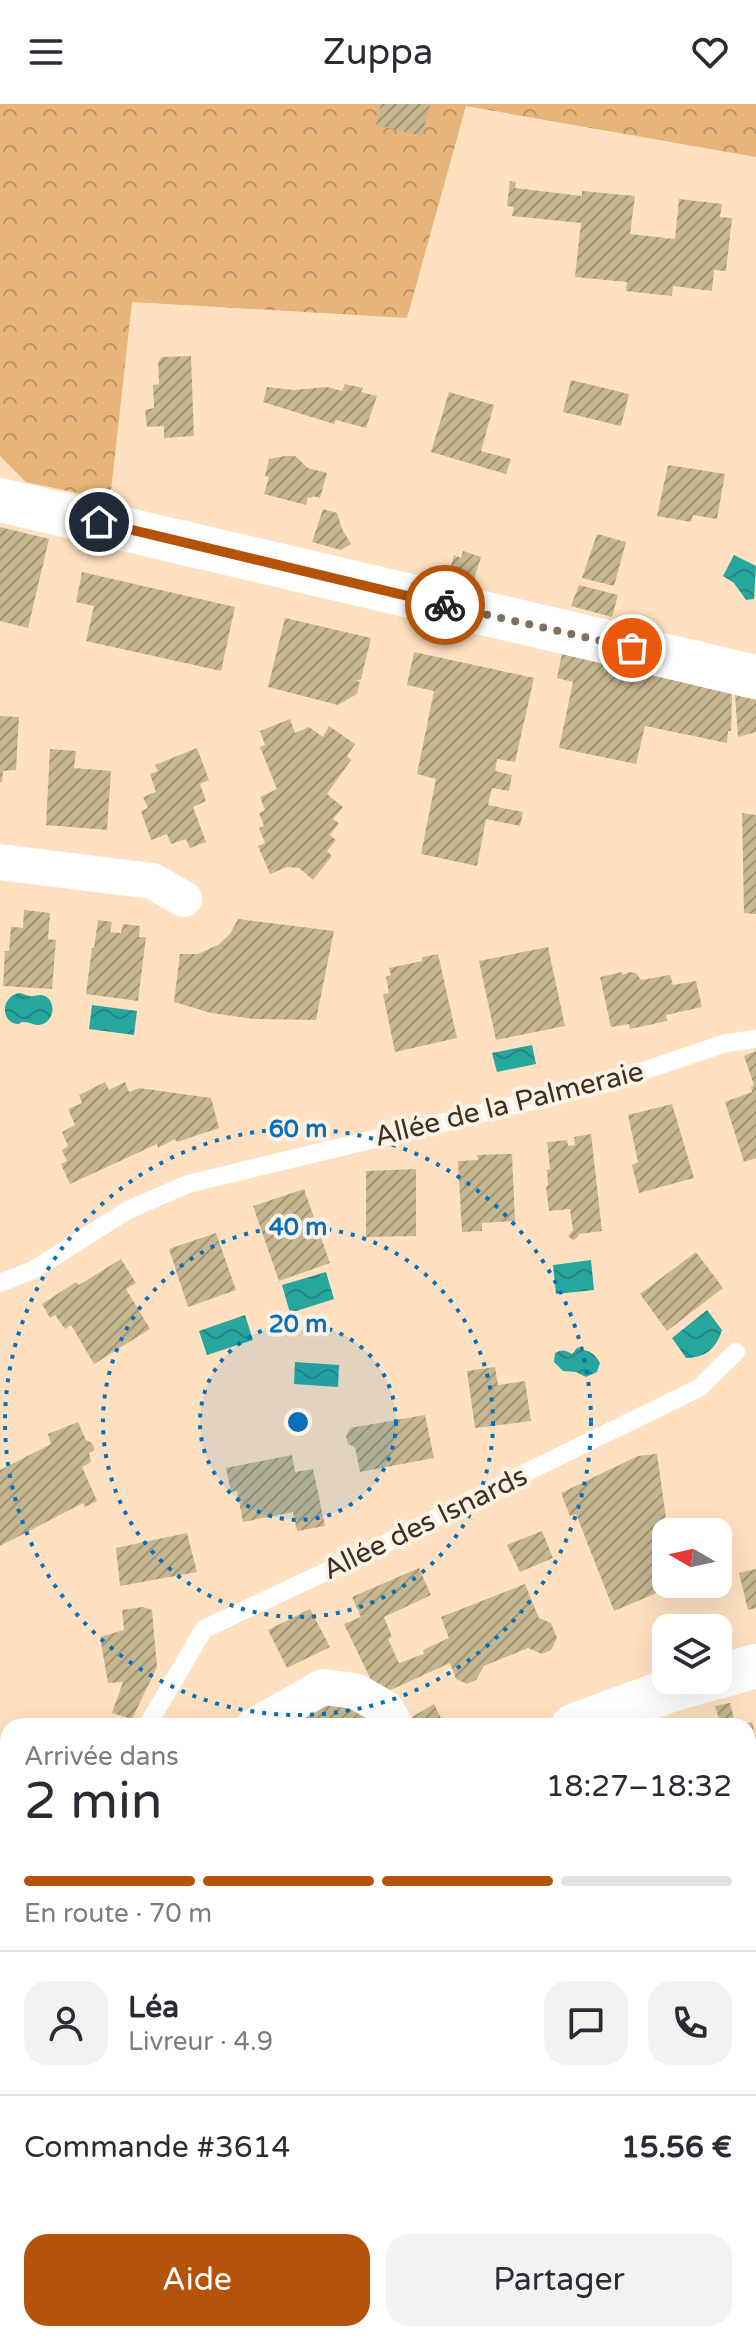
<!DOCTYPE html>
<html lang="fr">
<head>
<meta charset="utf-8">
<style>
	body { margin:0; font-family:"Varela Round",sans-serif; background:#f2f2f3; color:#2b2b33; height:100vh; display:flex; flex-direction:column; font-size:30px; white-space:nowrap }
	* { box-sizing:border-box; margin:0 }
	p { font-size:26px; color:#7c7c81 }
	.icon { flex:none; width:44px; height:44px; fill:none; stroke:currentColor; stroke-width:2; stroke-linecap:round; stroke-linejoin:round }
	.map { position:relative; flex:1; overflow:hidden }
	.drawer { position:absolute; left:0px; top:1614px; width:756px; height:624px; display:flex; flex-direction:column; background:#fff; border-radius:24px 24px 0 0; box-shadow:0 8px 32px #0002 }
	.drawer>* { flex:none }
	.needle { width:52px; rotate:279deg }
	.fabs { position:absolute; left:652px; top:1414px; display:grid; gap:16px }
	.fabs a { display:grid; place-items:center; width:80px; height:80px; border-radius:16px; background:#fff; box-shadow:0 8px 32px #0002; font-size:40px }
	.pin { position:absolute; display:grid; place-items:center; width:68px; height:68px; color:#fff; margin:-34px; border:4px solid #fff; border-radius:50%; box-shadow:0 2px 8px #0007 }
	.courier { position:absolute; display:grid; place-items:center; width:80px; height:80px; margin:-40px; border:6px solid #b45309; border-radius:50%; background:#fff; color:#222; box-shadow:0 2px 10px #0007 }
	.head em { font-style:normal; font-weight:600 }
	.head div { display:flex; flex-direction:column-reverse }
	.head { display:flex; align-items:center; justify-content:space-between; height:136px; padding:0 24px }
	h1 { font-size:52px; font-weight:600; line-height:60px }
	.bar { display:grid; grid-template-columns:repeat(4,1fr); gap:12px 8px; align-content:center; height:96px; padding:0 24px }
	.bar i { height:10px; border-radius:6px; background:#e1e1e2 }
	.bar .active { background:#b45309 }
	.bar p { grid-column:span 4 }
	.line { display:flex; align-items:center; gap:20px; padding:0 24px; border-top:2px solid #e1e1e2 }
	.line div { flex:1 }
	.round { display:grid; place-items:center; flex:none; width:84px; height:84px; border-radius:24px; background:#f2f2f3 }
	.primary-button { display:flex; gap:16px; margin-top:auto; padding:16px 24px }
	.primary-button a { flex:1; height:92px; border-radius:24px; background:#b45309; color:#fff; font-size:32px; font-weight:600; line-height:92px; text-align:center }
	.primary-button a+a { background:#f2f2f3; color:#2b2b33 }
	header { display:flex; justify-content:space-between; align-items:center; height:104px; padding:0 24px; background:#fff; font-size:36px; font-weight:600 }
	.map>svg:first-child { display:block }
</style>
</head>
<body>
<header><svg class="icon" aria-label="menu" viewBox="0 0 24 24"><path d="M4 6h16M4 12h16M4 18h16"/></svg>Zuppa<svg class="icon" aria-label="heart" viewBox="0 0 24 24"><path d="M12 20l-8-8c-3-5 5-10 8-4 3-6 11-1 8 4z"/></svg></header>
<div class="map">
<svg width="756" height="2238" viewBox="0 0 756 2238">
	<defs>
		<pattern id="forest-crowns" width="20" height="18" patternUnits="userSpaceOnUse" patternTransform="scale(2)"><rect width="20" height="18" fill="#e7b47a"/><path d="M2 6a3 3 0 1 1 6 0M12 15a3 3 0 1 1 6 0" fill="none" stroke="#bc9364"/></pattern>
		<pattern id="water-waves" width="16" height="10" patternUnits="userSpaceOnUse" patternTransform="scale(2)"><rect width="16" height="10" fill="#27a69e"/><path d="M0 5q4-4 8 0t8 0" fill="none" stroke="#238881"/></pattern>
		<pattern id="building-hatch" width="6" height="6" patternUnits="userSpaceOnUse" patternTransform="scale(2)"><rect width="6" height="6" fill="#c6b791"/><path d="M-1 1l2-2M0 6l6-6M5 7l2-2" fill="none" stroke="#a29576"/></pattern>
	</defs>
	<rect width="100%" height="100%" fill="#ffe1c1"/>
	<!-- forest -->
	<path fill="url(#forest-crowns)" d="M0 0H756V53L466 2 407 214 132 198 110 396 26 378 0 352Z"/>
	<!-- water -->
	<path fill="url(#water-waves)" d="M734 451 756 462 754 495 746 496 734 479 723 472Z
		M19 889C23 889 26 892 30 892 37 893 41 888 48 894 58 904 50 922 37 921 33 921 29 918 25 918 16 918 23 922 13 919 0 913 3 892 19 889Z
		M92 901 137 907 134 931 89 925Z
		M532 941 536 960 497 968 492 949Z
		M591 1156 594 1186 556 1190 553 1161Z
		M326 1168 334 1195 290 1209 282 1181Z
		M707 1206 722 1226C716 1245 705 1254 686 1254L672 1234Z
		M245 1211 253 1236 207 1251 199 1227Z
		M578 1243 580 1246C590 1246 595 1250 600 1259L597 1268 586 1273 576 1268 563 1267 554 1258 555 1249C563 1245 565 1246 572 1250Z
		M295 1258 339 1261 338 1283 294 1280Z"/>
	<!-- building -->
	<path fill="url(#building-hatch)" d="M381 0H430L422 32 376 21Z
		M510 77 516 78 515 84 582 92V87L635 92 630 130 675 135 679 95 722 100 720 113 732 114 726 167 714 166 712 187 673 182 672 192 626 187 627 178 575 173 581 119 512 112 514 103 507 102Z
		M191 252 194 332 164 334V322L147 323 145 306 154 304 153 281 159 280 158 258 162 253Z
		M571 276 629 290 621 322 563 308Z
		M345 280 363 284 361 288 377 292 366 324 336 316 334 320 263 298 267 283 294 286 327 283 342 287Z
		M449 288 494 301 481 347 511 355 506 370 431 348Z
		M285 352H295L308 364 327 369 320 394 313 392 312 394 308 393 306 401 264 390 269 373 265 372 269 355Z
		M668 361 725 370 717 415 693 411 691 418 657 412Z
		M323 405 337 409 342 425 351 440 341 446 312 438Z
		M0 423 49 435 28 524 0 517Z
		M597 430 626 438 614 482 582 474Z
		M463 447 481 453 473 478 448 472 454 451 461 454Z
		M82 468 235 503 221 567 86 537 94 502 76 498Z
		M579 481 618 491 612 513 571 502Z
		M285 514 371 534 361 575 356 577 360 578 357 590 338 601 268 583Z
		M414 548 534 574 515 658 497 655 495 667 512 671 509 687 492 684 488 701 523 708 520 722 486 715 477 762 421 750 436 675 417 670 434 587 407 581Z
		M562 549 732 590 731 627H728L727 639 645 622 636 660 559 644 573 578 557 574Z
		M735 591 756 596V628L738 633Z
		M0 612 19 613 16 666 3 667 2 678H0Z
		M290 615 295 629 309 623 323 633 329 622 355 640 347 652 351 656 327 690 343 703 333 715 339 719 330 731 336 736 327 747 332 752 313 776 299 764 287 763 270 770 258 742 265 739 259 724 264 722 259 709 265 706 260 693 277 685 260 643 265 641 260 627Z
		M197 644 209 676 200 680 206 697 193 703 206 738 190 744 186 735 171 740 167 730 151 736 141 707 148 704 143 693 156 688 150 670 158 667 155 661Z
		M50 645 76 647 74 664 111 667 107 726 46 721Z
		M742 709 756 711V810L744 809Z
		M24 806 50 809 48 835 56 836 52 885 3 882 5 847H9L11 823 23 824Z
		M238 815 334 827 316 916 254 915 211 909 174 898 180 850H198L218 841 230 830Z
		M98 816 112 818 110 828 121 829 123 820 140 822 139 833H146L138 897 86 890 92 844H94Z
		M548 843 565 922 496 936 479 857Z
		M438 850 457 934 395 948 383 890 389 889 386 873 391 871 389 864 422 857V853Z
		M622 868 623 871 629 868 636 869 641 876 670 871 673 881 696 877 702 903 666 911 667 917 630 925 629 920 611 923 600 873Z
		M756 947V1054L744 1058 725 998 752 988 751 983 754 981 744 952Z
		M105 978 109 986 125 978 129 988 139 984 211 994 219 1024 177 1038 175 1035 158 1044 157 1040 70 1080 61 1060 67 1057 62 1046 68 1042 62 1028 75 1021 68 1005 82 999 79 991Z
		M672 1000 694 1074 639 1089 632 1061 638 1058 628 1011Z
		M591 1030 602 1127 579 1130 578 1133 573 1136 568 1132 573 1126 570 1105 549 1107 546 1083 548 1081 547 1066 550 1065 547 1038 567 1036 568 1042 575 1041 574 1033Z
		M512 1050 515 1117 482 1119V1127L462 1128 458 1057 478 1056 477 1051Z
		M416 1065V1132L366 1133V1067Z
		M304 1085 330 1159 279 1177 253 1102Z
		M216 1129 236 1186 188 1203 169 1145Z
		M696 1148 723 1184 667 1227 640 1190Z
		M121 1155 136 1179 126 1185 150 1225 94 1260 71 1221 65 1225 55 1211 50 1214 42 1200 76 1178 79 1181Z
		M495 1263 498 1281 525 1277 531 1317 475 1324 467 1267Z
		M425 1311 434 1354 360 1368 355 1343 348 1340 346 1332 350 1324Z
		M78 1318 86 1336 92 1339 94 1343V1346L89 1349 91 1358 82 1363 97 1397 85 1403 83 1399 0 1442V1366L51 1340 48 1330Z
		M657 1350 668 1428H666V1480H678L614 1507 576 1410 570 1412 561 1389 638 1352Z
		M292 1351 295 1368 313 1365 325 1422 297 1427 293 1408 243 1418 237 1387 231 1388 226 1364Z
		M542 1427 553 1454 520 1468 507 1441Z
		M187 1429 197 1468 120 1482 116 1444Z
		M419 1464 431 1491 384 1513 392 1533 388 1535 399 1559 424 1550 423 1546 449 1534 441 1513 525 1480 539 1514 551 1519 557 1534 551 1546 542 1550 528 1544 484 1562 476 1576 467 1580 456 1575 450 1559 384 1589 372 1578 344 1520 361 1513 352 1493Z
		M756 1465V1504L748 1506 739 1469Z
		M143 1503 152 1506 157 1563 132 1615 112 1609 123 1578 108 1579 100 1533 124 1526 122 1506Z
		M310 1505 330 1543 287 1564 268 1526Z
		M335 1598 362 1608 375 1622H309L303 1613 325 1600Z
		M730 1599 736 1622H721L715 1602Z
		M434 1600 445 1622H409L407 1616Z
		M752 1618 756 1633V1706L748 1708V1622L740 1621Z
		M748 1778 756 1790V1822L750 1820 748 1816Z
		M0 1790 6 1799 8 1798V1873L0 1878Z
		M756 2073V2128L751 2130 748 2124V2077Z
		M0 2083 8 2088V2122L0 2116Z
		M117 2230H150L160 2238H113Z
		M521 2230H574L568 2238H529Z"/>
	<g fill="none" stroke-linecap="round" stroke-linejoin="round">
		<!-- service -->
		<path stroke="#fff" stroke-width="18" d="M0 1179 33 1166 128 1106 188 1080 607 979 726 939 756 935
			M147 1622 204 1525 372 1446 535 1364 699 1284 736 1248
			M748 1757 756 1755
			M748 1914 756 1911
			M748 2202 756 2198
			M661 2230 674 2238
			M688 2238 697 2230"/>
		<!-- minor -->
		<path stroke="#fff" stroke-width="36" d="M0 758 152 777 184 795
			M254 1622 323 1583 355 1587 385 1604 396 1622
			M0 1751 8 1748"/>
		<!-- tertiary -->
		<path stroke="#fff" stroke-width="44" d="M0 396 756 573"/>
		<!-- secondary -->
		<path stroke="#fff" stroke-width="44" d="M718 1573 756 1562
			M573 1622 668 1587 706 1576
			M0 1995 8 1985"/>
	</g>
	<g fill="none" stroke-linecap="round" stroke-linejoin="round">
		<!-- done -->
		<path stroke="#806f5b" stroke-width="8" stroke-dasharray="0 14.4" d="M445 501 632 544"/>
		<!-- route -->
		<path stroke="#b45309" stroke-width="10" d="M99 418 445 501"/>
	</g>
	<!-- distance rings -->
	<circle cx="298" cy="1318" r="98" fill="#0770bc" fill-opacity=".12"/>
	<g fill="none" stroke="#0770bc" stroke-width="4" stroke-dasharray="4 8">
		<circle cx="298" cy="1318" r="98"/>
		<circle cx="298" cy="1318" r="195"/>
		<circle cx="298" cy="1318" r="293"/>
	</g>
	<g text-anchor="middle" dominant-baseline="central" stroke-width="8" stroke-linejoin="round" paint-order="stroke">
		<!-- street labels -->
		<g font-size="28" fill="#3c3124" stroke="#fef2e5">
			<text transform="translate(509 1000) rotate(-14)">Allée de la Palmeraie</text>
			<text transform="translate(425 1419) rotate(-26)">Allée des Isnards</text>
		</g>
	</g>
	<circle cx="298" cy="1318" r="12" fill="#0770bc" stroke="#fef2e5" stroke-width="4"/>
	<g font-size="24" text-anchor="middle" font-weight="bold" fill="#0770bc" stroke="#fef2e5" stroke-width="8" stroke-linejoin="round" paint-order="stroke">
		<text x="298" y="1033">60 m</text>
		<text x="298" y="1131">40 m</text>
		<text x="298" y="1228">20 m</text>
	</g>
</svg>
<div class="fabs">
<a><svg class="needle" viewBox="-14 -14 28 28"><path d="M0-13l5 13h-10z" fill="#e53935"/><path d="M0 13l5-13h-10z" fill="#7c7c81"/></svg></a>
<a><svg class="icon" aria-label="layers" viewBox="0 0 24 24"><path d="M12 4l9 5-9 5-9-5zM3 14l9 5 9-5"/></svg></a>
</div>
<div class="pin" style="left:632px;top:544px;background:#ea580c"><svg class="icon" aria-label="bag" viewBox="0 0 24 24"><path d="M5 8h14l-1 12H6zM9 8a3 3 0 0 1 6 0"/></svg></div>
<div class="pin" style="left:99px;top:418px;background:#1f2937"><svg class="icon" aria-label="home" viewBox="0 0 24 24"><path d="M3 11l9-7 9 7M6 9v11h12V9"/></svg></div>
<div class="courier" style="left:445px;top:501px"><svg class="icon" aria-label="bike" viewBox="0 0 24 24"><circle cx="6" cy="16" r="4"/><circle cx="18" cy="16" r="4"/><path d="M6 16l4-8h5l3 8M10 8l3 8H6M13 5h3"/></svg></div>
<section class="drawer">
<div class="head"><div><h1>2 min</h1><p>Arrivée dans</p></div><em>18:27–18:32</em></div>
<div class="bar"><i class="active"></i><i class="active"></i><i class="active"></i><i></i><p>En route · 70 m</p></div>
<div class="line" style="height:144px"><a class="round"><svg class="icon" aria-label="person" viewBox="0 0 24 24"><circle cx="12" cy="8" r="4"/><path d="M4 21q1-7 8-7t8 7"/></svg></a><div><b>Léa</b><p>Livreur · 4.9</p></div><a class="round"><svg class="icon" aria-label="chat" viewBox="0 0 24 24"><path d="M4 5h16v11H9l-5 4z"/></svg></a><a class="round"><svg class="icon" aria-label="phone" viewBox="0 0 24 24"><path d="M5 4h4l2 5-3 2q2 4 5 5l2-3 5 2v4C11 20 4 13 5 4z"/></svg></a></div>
<div class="line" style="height:104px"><div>Commande #3614</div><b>15.56 €</b></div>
<div class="primary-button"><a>Aide</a><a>Partager</a></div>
</section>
</div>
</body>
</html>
